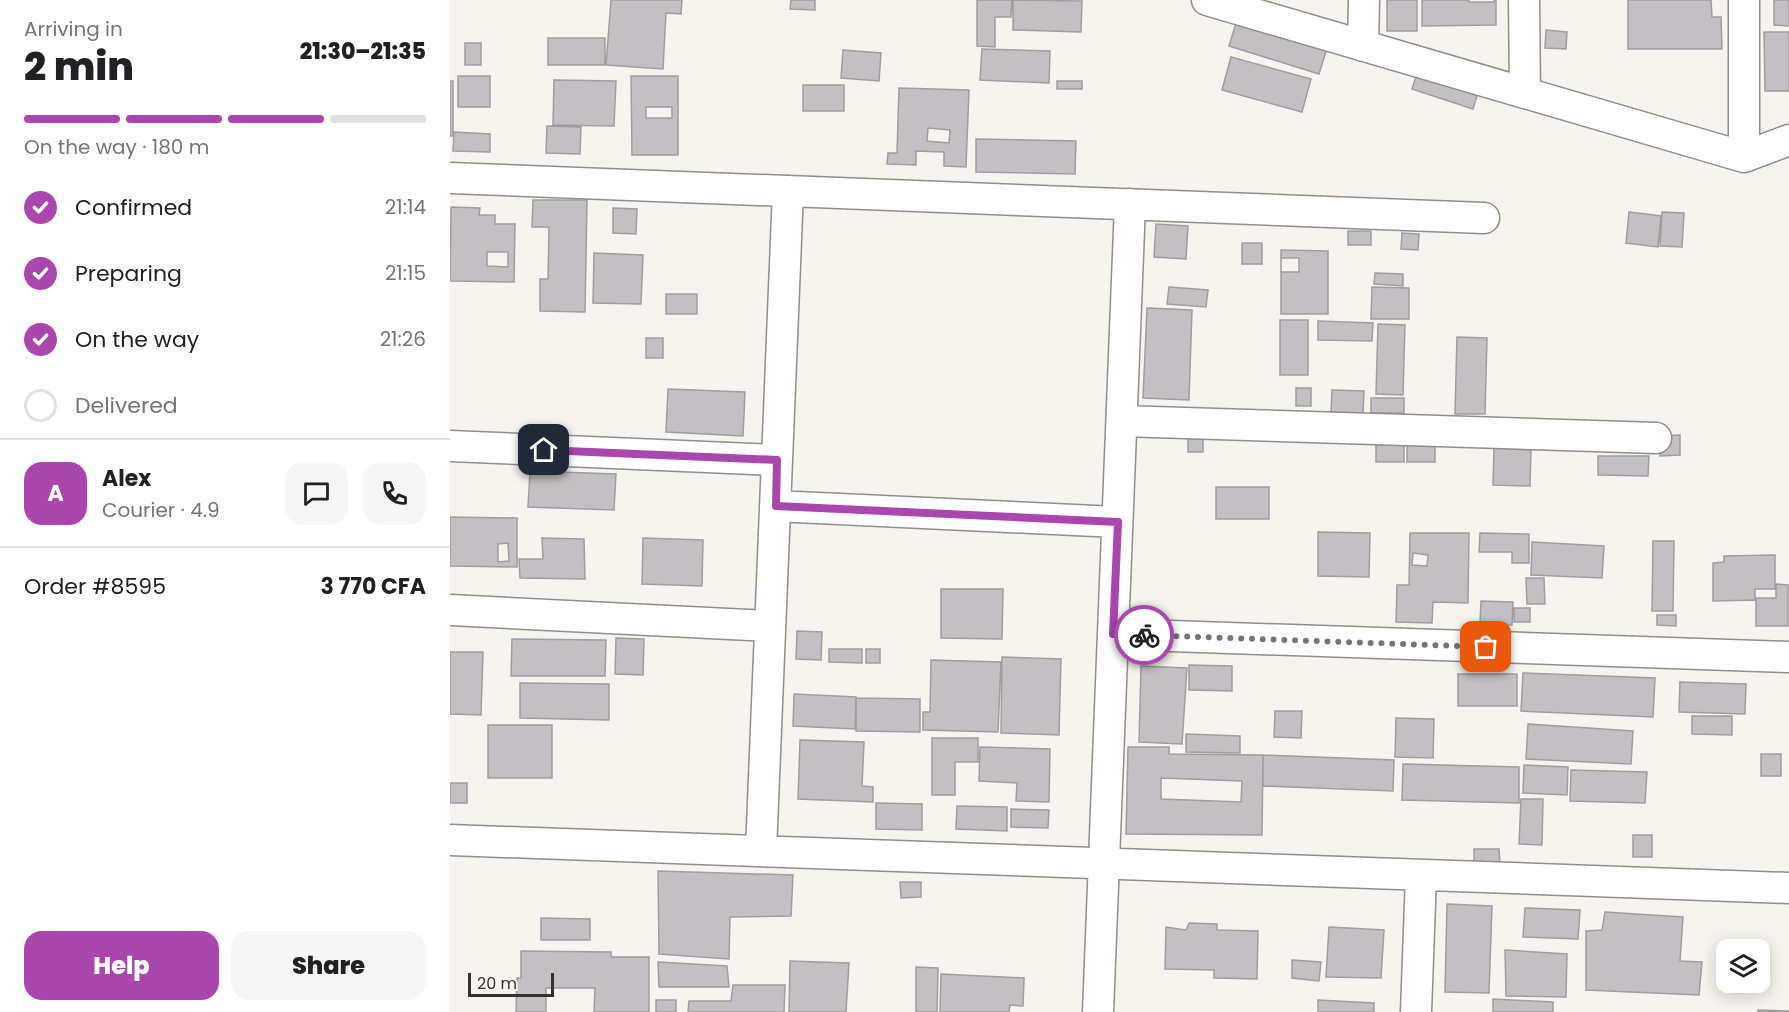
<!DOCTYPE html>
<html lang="en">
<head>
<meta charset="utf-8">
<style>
	body { margin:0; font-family:Poppins,sans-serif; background:#f6f6f6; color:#202124; height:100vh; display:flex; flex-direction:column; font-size:22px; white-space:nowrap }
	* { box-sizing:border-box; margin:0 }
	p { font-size:20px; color:#757577 }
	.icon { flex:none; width:33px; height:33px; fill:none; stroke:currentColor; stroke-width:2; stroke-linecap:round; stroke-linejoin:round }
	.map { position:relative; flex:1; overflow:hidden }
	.side { display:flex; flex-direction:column; background:#fff; width:450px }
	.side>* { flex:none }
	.tools { position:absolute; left:1266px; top:939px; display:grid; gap:12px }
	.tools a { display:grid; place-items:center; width:54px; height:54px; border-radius:12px; background:#fff; box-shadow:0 3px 15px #0003; font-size:30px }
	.scale { position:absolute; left:18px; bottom:15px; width:86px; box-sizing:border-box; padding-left:6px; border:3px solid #333230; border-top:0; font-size:16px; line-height:21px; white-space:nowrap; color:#333230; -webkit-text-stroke:4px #f7f4ef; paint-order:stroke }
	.pin { position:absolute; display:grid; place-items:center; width:51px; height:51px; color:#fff; margin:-26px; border-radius:12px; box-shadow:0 3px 9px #0006 }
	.courier { position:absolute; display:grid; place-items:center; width:60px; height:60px; margin:-30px; border:4px solid #aa47ac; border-radius:50%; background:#fff; color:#222; box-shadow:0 2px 8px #0007 }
	.summary em { font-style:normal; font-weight:800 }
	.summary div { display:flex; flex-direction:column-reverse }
	.summary { display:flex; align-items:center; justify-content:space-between; height:102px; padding:0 24px }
	h1 { font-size:39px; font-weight:800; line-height:45px }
	.bar { display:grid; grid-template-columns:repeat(4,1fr); gap:9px 6px; align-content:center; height:72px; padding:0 24px }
	.bar i { height:8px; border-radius:4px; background:#e0e0e0 }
	.bar .on { background:#aa47ac }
	.bar p { grid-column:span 4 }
	.line { display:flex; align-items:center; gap:15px; padding:0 24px; border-top:2px solid #e0e0e0 }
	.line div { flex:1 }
	.round { display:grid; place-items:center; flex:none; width:63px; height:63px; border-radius:18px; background:#f6f6f6 }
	ol { padding:0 24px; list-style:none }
	li { display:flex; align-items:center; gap:18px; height:66px }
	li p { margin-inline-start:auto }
	li .icon { padding:6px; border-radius:50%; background:#aa47ac; color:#fff; stroke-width:4 }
	li:last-child { color:#757577 }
	li i { width:33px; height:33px; border:3px solid #e0e0e0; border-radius:50% }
	.cta { display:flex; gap:12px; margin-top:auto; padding:12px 24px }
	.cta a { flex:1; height:69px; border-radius:18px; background:#aa47ac; color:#fff; font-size:24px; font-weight:800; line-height:69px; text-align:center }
	.cta a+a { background:#f6f6f6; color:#202124 }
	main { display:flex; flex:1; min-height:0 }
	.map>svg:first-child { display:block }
</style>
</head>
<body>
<main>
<section class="side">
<div class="summary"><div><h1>2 min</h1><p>Arriving in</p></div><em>21:30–21:35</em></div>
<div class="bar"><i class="on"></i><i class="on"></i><i class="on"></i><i></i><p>On the way · 180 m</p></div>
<ol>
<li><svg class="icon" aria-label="check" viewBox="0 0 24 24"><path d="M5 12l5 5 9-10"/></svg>Confirmed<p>21:14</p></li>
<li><svg class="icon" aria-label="check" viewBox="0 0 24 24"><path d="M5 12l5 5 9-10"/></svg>Preparing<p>21:15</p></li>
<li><svg class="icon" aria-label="check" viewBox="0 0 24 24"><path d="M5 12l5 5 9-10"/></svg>On the way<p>21:26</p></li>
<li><i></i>Delivered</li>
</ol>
<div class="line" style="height:108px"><b class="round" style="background:#aa47ac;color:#fff">A</b><div><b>Alex</b><p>Courier · 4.9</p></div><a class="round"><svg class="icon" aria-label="chat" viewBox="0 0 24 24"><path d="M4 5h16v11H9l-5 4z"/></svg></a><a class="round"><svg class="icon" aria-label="phone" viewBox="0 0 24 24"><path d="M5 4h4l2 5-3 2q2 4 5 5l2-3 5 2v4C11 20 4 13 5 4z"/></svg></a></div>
<div class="line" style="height:78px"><div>Order #8595</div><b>3 770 CFA</b></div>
<div class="cta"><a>Help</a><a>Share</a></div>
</section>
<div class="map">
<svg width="1339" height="1012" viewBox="0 0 1339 1012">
	<rect width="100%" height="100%" fill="#f7f4ef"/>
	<!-- building -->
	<path fill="#c4bfc2" stroke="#a19ca0" stroke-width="1.5" fill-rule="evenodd" d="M161 0H232L231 14 216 13 213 69 156 65Z
		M341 0H365V10L340 9Z
		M527 0H562L561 17H545V47L527 46Z
		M563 0 632 1 631 32 563 30Z
		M937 0H967V31H937Z
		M972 0H1019V2H1044V0H1046V25L972 26Z
		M1178 0H1261L1262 17H1271L1272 49H1178Z
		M1324 0H1339V26L1324 25Z
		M788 17 878 45 869 74 779 46Z
		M1096 30 1117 32 1116 49 1095 48Z
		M1314 32H1339V91H1315Z
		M98 38H155V65H98Z
		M15 43H31V65H15Z
		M532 49 600 51 599 83 530 80Z
		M393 50 431 53 429 81 391 78Z
		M781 57 861 79 852 112 772 90Z
		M967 73 1028 92 1023 109 962 89Z
		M8 76H40V107H8Z
		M181 76H228V155H182ZM196 107H222V118H196Z
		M104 80 166 81 164 126 103 125Z
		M0 81H3V136H0Z
		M607 81H632V89H607Z
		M353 85H394V111H353Z
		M449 88 519 90 516 167 494 166V152L466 151V165L437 164 438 153H447ZM478 128 500 130 499 143 477 141Z
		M97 126 131 127 130 154 96 153Z
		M4 132 40 134V152L3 151Z
		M526 139 626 141 625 174 526 172Z
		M83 200H137L135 312 90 311V279H98L99 227H82Z
		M1 207 30 208 29 215H45V224H65L64 282 0 281ZM37 252H58V267L37 266Z
		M163 208 187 209 186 234 163 233Z
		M1179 212 1211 216 1208 247 1176 243Z
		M1212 212 1234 213 1232 247 1210 246Z
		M706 224 738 226 736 259 704 257Z
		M898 231H921V245H898Z
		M952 233 969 234 968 250 951 249Z
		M792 243H812V264H792Z
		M831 250 878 251V314H831ZM831 258H849V272H831Z
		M144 253 193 255 191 304 143 303Z
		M925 273 953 274V286L924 284Z
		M719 287 758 290 756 307 717 304Z
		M922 287 959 288V319H921Z
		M216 294H247V314H216Z
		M697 308 742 310 739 400 693 398Z
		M830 320H858V375H830Z
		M868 321 923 323 922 341 868 340Z
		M928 324 955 325 953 395 926 394Z
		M1007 337 1037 338 1035 414H1005Z
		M196 338H213V358H196Z
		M846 388H861V406H846Z
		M218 389 295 392 293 436 216 432Z
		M882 390 914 391 913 414 881 413Z
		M921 398H954V413H921Z
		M1230 435V455L1210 456 1209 436Z
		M738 436H753V452H738Z
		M926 445H954V462H926Z
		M957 445H985V462H957Z
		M1044 448 1081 450 1080 486 1043 485Z
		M1148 456H1199L1198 476 1148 475Z
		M80 471 166 474 164 510 78 507Z
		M766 487H819V519H766Z
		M0 517 67 518V567L0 566ZM58 543 59 561 48 562V544Z
		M868 532 920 533 919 577 868 576Z
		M960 533H1019L1018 603 983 602 982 623 946 622 947 585H959ZM963 553 978 555 977 566 962 565Z
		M1030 533 1079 534V563H1062V552H1029Z
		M92 538 134 539 135 579 70 578 69 559H93Z
		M193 538 253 540 252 586 192 584Z
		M1203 541H1224L1223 611H1202Z
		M1082 542 1154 546 1152 578 1081 575Z
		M1325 555V589H1305V600L1263 601V563L1274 562V556Z
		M1076 578H1094L1095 604H1077Z
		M1326 584 1338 585V626H1306V598H1326Z
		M491 589H553L552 639 491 638Z
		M1031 601 1063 602 1062 625 1030 624Z
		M1064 608H1080V622H1064Z
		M1207 615H1226V626L1207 625Z
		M347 631 372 632 371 660 346 659Z
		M166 638 194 639 193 675 165 674Z
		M62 639 156 640 155 676H61Z
		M379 649H412V663L379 662Z
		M416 649H430V663H416Z
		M0 652H33L31 715 0 714Z
		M552 657 611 659 609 735 551 733Z
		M481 660 551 662 548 732 473 730V712H480Z
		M739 665 782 666V691L739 690Z
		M691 666 737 668 732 744 689 742Z
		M1073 673 1205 678 1203 717 1071 711Z
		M1008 674H1067V706H1008Z
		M1230 682 1296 684 1295 714 1229 712Z
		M70 683 159 684V720L70 718Z
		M344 694 406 697 405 729 343 726Z
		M406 698 470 699V732L406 731Z
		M825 711H852L851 738 824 737Z
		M1242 716H1282V735L1242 734Z
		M946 718 984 719 983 758 945 757Z
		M1078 724 1183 731 1181 764 1076 759Z
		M38 725H102V778H38Z
		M736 734 790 736V753L736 752Z
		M482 738H528V762H505V795H482Z
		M350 740 414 742 412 786 423 787V802L348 799Z
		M530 747 600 749 599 802 566 801 567 783 529 781Z
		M678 747H719V754L813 755 812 835 676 834ZM711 778 792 781 791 802 711 799Z
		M1311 754H1331V776H1311Z
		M813 755 944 760 943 791 813 786Z
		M953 764 1069 767V803L952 800Z
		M1074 765 1118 767 1117 795 1073 793Z
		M1121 770 1197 772 1195 803 1120 801Z
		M0 783H17V803H0Z
		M1071 799H1093L1092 845 1069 844Z
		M426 803 472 804V830L426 829Z
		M507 806 557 807V831L506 829Z
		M561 809 599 810 598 828 561 827Z
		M1183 835H1202V857H1183Z
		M1024 849H1049L1050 864 1024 865Z
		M208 871 343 875 341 916 280 917 279 959 209 954Z
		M450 882H471V897L451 898Z
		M997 904 1042 906 1039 993 995 992Z
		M1075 908 1130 910 1128 939 1073 937Z
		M1155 912 1233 917 1230 961 1252 962 1249 995 1136 990V931L1152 930Z
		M91 918 140 919V940H91Z
		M739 923 767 924V930L808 931 807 979 764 978V970L715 969 716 927 736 930Z
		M879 927 934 930 931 978 876 977Z
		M1055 950 1117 954 1116 997 1056 996Z
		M71 951 161 952V957H199V1012H144L145 988H96V1012H66L67 978H71Z
		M842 960 871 962 869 981 842 978Z
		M340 961 399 963 396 1012H339Z
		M208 962 277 966 279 987H209Z
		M466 967 488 968 487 1012H466Z
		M491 974 574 978 573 1006 560 1005 559 1012H490Z
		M283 985H335L334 1012H238L239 1001H281Z
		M1043 999 1103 1002V1012H1043Z
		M206 1000H226V1012H206Z
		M868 1000 924 1003V1012H868Z
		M1308 1010 1339 1011V1012H1308Z"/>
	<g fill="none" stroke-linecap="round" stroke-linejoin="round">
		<!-- minor casing -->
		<g stroke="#908e89" stroke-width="33">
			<path id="minor" d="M757 0 1294 157 1339 140
				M1074 0 1075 93
				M913 46 914 0
				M1294 157V0
				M0 178 1034 218
				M672 421 1206 438
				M0 446 327 460
				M325 506 667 522
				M0 610 320 626
				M663 634 1339 657
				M0 840 1339 888
				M311 851 338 191
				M648 1012 680 204
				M966 1012 971 875"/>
		</g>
		<!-- minor -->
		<use href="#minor" stroke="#fff" stroke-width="30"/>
	</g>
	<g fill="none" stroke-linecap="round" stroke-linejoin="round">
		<!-- done -->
		<path stroke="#787673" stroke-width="6" stroke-dasharray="0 10.8" d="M694 635 1036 647"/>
		<!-- route -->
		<path stroke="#aa47ac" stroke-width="8" d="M94 450 327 460 326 506 668 522 663 634 694 635"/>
	</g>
</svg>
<div class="tools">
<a><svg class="icon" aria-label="layers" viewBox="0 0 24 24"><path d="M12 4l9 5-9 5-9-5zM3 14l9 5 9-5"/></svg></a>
</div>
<div class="scale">20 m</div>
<div class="pin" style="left:1036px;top:647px;background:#ea580c"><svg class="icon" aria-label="bag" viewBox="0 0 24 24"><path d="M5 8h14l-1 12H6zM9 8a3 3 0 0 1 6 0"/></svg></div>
<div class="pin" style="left:94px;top:450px;background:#1f2937"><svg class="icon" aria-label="home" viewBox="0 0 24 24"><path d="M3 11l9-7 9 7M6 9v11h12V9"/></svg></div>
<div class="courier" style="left:694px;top:635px"><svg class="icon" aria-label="bike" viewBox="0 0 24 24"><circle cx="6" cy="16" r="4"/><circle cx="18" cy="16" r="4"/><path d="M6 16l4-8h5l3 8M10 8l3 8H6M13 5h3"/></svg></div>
</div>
</main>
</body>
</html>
